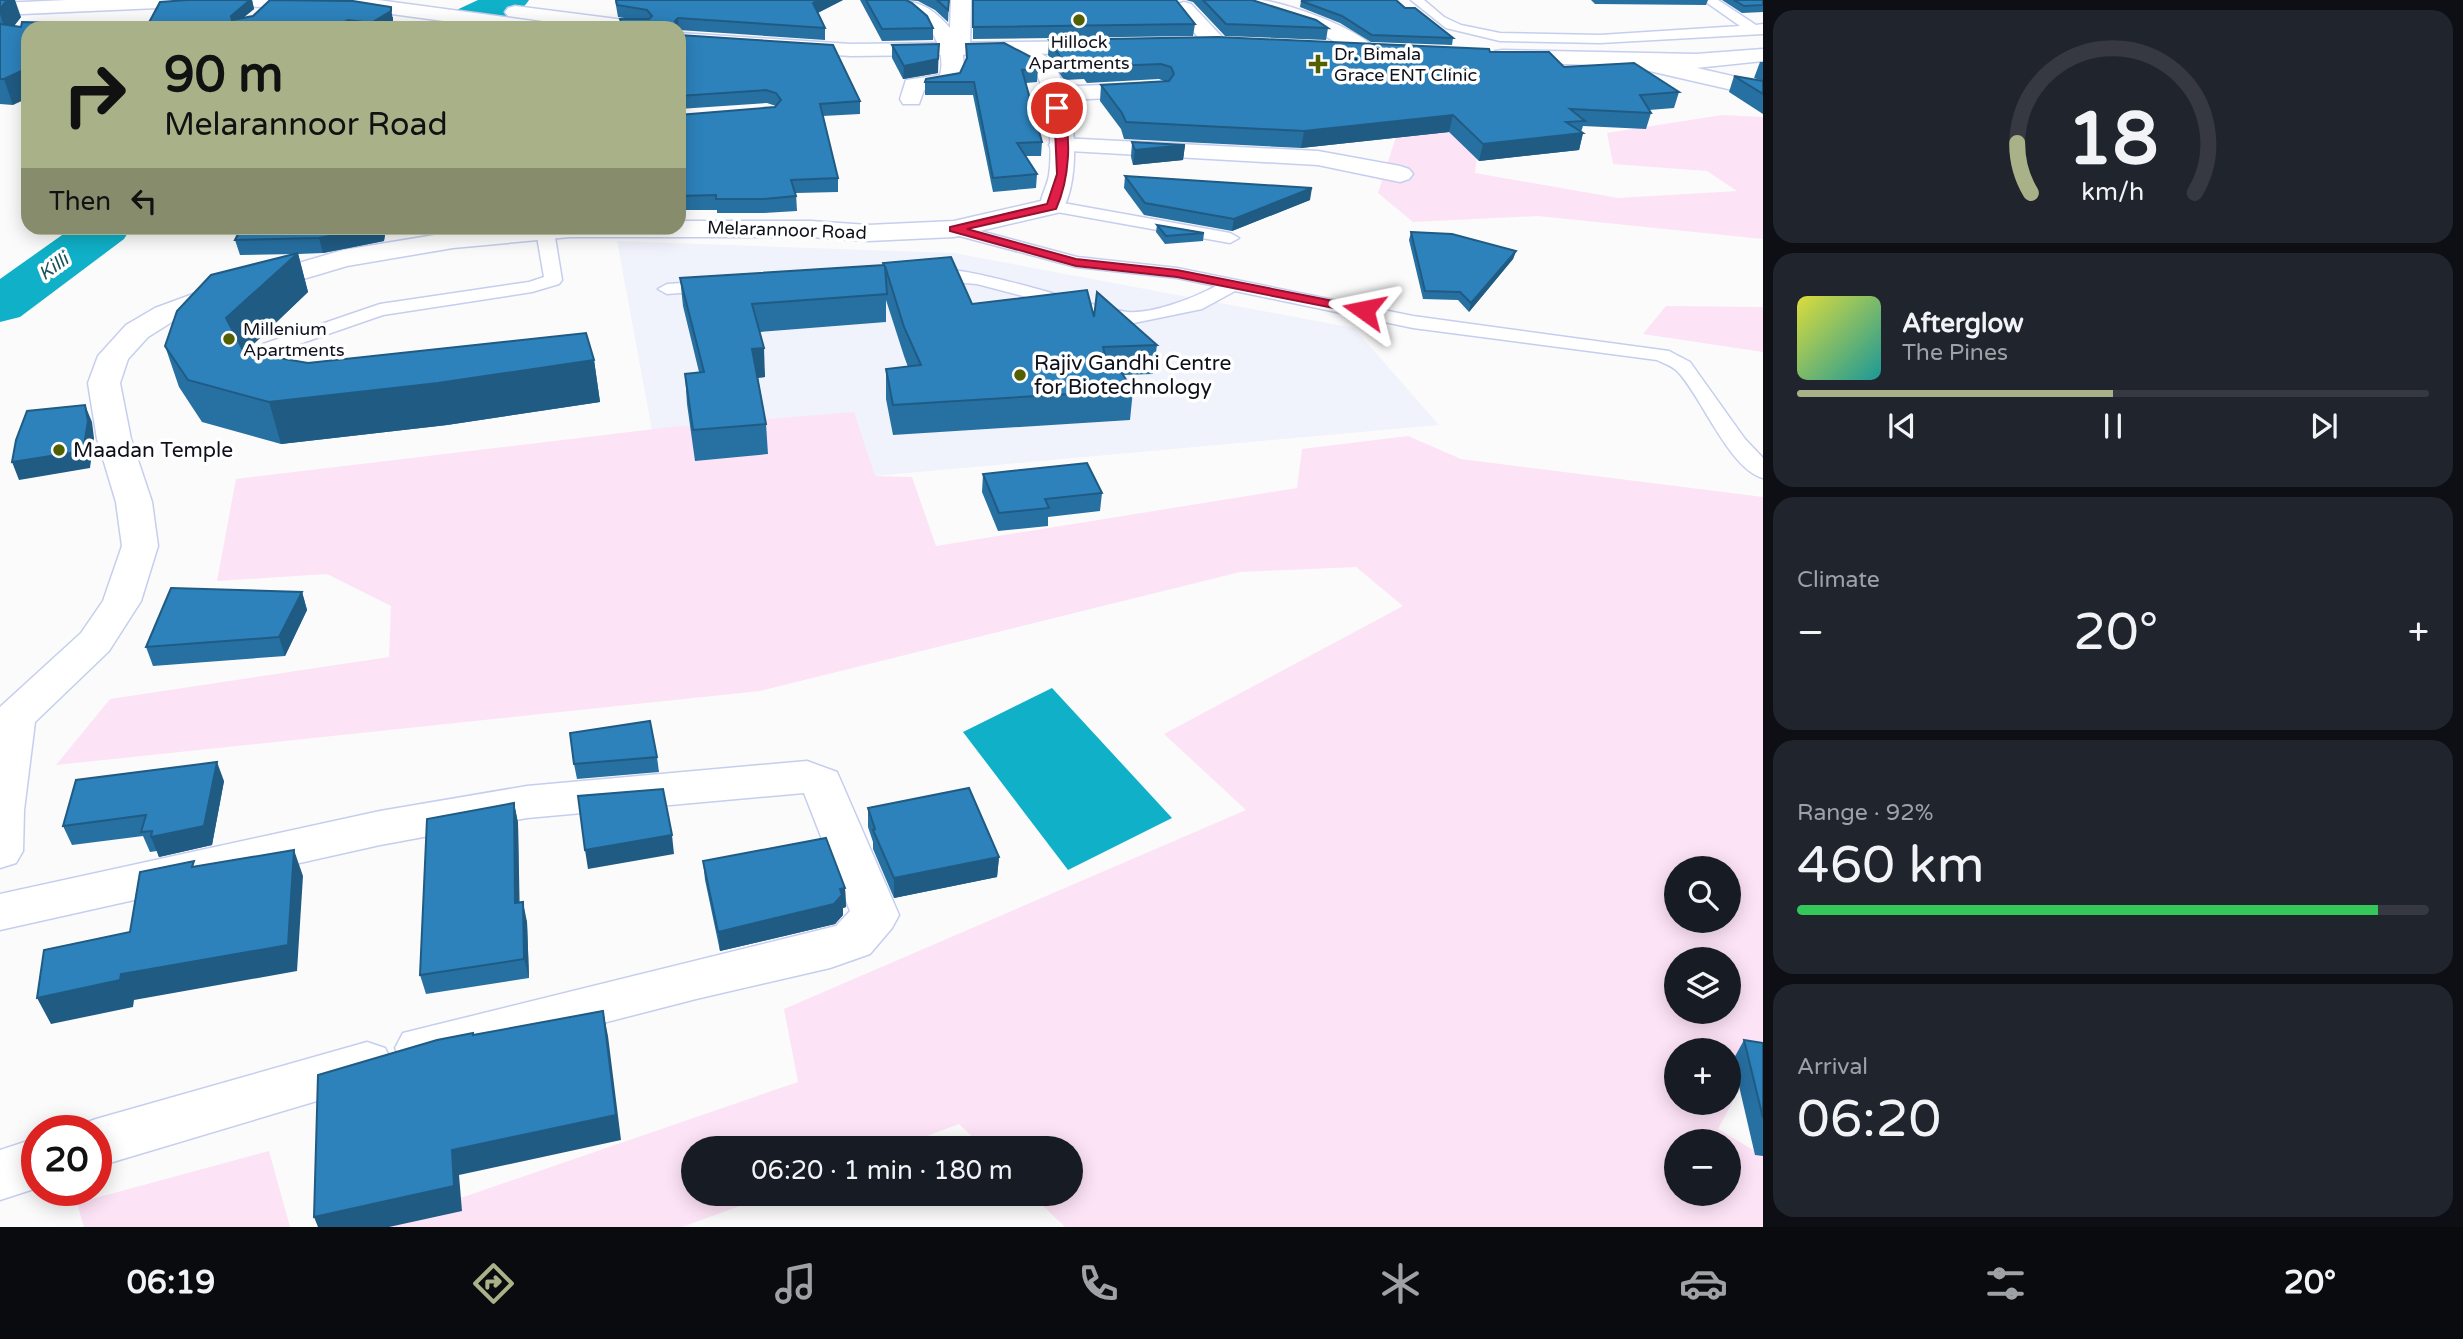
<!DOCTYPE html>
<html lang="en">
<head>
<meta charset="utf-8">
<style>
	body { margin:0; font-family:"Varela Round",sans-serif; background:#20242c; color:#f1f3f6; height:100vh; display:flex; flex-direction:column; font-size:26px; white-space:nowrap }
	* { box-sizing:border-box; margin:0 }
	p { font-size:23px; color:#9ea1a6 }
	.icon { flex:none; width:38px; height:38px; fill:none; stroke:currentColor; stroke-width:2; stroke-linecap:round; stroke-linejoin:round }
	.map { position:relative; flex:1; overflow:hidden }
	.details { display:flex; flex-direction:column; gap:10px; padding:10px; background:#0d0f14; width:700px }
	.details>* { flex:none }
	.hud { position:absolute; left:21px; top:21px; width:665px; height:214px; border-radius:21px; box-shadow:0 4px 18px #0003; background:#a9b188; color:#111; overflow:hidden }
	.buttons { position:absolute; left:1664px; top:856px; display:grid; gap:14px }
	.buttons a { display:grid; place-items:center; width:77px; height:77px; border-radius:50%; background:#171b24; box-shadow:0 4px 18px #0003; font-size:35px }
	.speed { position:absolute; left:21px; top:1115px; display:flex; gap:14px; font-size:35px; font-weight:700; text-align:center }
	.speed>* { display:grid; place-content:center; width:91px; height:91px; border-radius:50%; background:#171b24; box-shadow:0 4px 18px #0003; line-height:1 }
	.speed .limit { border:10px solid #d22; background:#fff; color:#111 }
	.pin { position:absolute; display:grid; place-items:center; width:60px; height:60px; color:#fff; margin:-30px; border:4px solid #fff; border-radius:50%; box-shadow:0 2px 7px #0007 }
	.me { position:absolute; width:77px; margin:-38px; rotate:282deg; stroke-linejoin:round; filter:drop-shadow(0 0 5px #0008) }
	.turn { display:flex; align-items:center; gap:24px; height:147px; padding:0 28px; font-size:32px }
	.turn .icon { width:91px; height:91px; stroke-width:2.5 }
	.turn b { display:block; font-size:49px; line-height:60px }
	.then { display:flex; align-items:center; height:66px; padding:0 28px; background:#0003; gap:14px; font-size:26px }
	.big { font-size:52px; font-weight:600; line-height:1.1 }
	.details .card { flex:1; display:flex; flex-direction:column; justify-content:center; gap:10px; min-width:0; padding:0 24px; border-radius:21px; background:#20242c }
	.details .dial { align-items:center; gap:0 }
	.dial svg { height:182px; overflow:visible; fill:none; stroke:#363941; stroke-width:7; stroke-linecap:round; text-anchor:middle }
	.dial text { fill:#f1f3f6; stroke:none }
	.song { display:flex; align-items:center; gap:21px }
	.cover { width:84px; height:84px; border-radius:10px; background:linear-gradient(135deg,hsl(60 70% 55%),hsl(180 70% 35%)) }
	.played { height:7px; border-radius:4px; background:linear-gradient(90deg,#a9b188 50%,#363941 50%) }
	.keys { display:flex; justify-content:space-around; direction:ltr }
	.heat { display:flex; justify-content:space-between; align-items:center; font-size:38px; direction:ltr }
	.charge { height:10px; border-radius:5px; background:linear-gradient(90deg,#34c759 92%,#363941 0) }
	.trip { position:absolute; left:681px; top:1136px; width:402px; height:70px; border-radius:35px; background:#171b24; box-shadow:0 4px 18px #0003; font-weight:600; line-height:70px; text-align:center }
	.tabs { display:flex; height:112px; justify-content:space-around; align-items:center; background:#090b0e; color:#9ea1a6 }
	.tabs .icon { width:49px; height:49px }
	.tabs .active { color:#a9b188 }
	.tabs b { font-size:32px; color:#f1f3f6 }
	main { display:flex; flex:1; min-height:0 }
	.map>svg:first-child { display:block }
</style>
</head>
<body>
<main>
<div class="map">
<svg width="1763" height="1227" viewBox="0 0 1763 1227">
	<rect width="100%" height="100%" fill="#fbfbfb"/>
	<polygon fill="#f0f3fb" points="617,241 954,253 1354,328 1439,425 664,495"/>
	<g fill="#fde3f6" fill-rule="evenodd">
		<polygon points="1403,115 1480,132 1475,173 1618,198 1737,191 1707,171 1613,164 1607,133 1722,115 1763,117 1763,239 1538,216 1413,222 1378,193"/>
		<polygon points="1666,306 1763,307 1763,352 1643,334"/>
		<path d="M854 412 875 476 912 477 936 546 1297 488 1302 449 1408 436 1461 459 1763 497V1045L1718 1129 1763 1156V1227H1065L1031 1194H1071V1148H984L959 1124 895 1148H693V1194H773L682 1227H376L798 1082 784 1009 1246 810 1164 734 1403 606 1356 567 1240 572 760 691 56 765 110 699 389 657 391 606 327 574 217 581 236 479 671 427ZM1676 868H1729V920H1676ZM1676 959H1729V1012H1676ZM1676 1050H1729V1102H1676ZM1676 1141H1729V1194H1676Z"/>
		<polygon points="269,1151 290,1227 84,1227 77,1203"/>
	</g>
	<polygon fill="#0fb0c8" points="1052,688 1172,818 1068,870 963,732"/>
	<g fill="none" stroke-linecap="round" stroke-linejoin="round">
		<g fill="#0fb0c8" fill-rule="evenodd">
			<path d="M478 0H529C508 31 463 28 431 28L437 19Z"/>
			<polygon points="72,228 131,228 124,239 20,317 0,322 0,279"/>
		</g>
		<defs>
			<g id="service">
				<polygon points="1411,0 1424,0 1444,17 1461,25 1500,33 1600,35 1740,26 1703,0 1718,0 1756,25 1763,24 1763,34 1600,43 1500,41 1446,28"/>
				<polygon points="1052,201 1230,233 1239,238 1230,243 1046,210 1044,206 1046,202"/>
				<path d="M954 224 1077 257 1177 268 1413 316 1669 351 1690 362 1745 439 1763 458V478C1729 469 1701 395 1677 371 1672 366 1663 363 1657 360L1413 328 1235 291 1202 309 1129 324 977 284 927 280 918 275C938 251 1094 310 1128 312 1153 314 1194 298 1216 286L1177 278 1076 267 948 233 945 229Z"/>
				<polygon points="539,228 551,228 554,231 562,280 559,284 532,292 383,315 279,351 277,373 290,382 287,386 273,386 257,376 263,344 380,304 529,282 544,277 536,231"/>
				<polygon points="713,281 722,286 719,290 667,294 658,289 667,284"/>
			</g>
			<g id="minor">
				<path d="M874 0C911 0 926 0 950 28L951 0H971L970 50 963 55 964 70 957 85 924 90 919 104H903L900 99 906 80 940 75C947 51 929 17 905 8 896 5 885 9 876 6Z"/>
				<path d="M1232 0C1241 0 1251 0 1260 0 1285 2 1361 29 1376 50L1373 55H1357L1315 30 1235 4Z"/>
				<polygon points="1184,2 1191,4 1224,39 1227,44 1224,49 1208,49 1177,12 1174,8 1177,4"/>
				<polygon points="1640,55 1763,83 1763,97 1632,67 1629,62 1632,57"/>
				<polygon points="1153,83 1161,85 1164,90 1161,95 1054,101 1046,99 1043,94 1046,89 1054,87"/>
				<polygon points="1061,138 1318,151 1400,166 1409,169 1413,174 1409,179 1400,182 1318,165 1052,150 1049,145 1052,140"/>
				<polygon points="807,761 837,772 899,915 892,928 870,954 830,968 696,999 421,1070 403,1063 395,1048 403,1033 836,926 850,911 804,793 527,818 380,845 0,930 0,894 380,811 527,786"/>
				<polygon points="367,1042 385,1048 393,1064 385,1080 367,1086 96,1167 96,1130 75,1130 77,1126 96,1119"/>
				<polygon points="37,1138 37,1188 0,1200 0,1150"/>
			</g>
			<path id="tertiary" d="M1011 43C1022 45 1038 50 1046 57 1077 83 1083 180 1061 212L954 237 868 241 811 237H570L453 248 347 266 213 306 175 320 148 337 128 359 120 383 131 439 152 502 158 546 141 601 109 651 35 722 24 810 23 851 16 863 0 868V707L81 633 103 601 122 546 116 502 97 439 88 383 98 356 126 325 155 308 193 294 343 250 453 232 500 228H679V221H811L868 225 954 221 1041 201C1043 192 1048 183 1049 175 1053 151 1049 86 1032 68 1024 59 1008 60 1000 49L1003 44Z"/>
			<g id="secondary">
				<polygon points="67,0 378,0 541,22 548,24 551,28 495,28 355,9 221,6 212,1 203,6 0,15 0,3"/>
				<polygon points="515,6 640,22 647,24 650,28 592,28 508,16 505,12 508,8"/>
				<polygon points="679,33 851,44 1100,41 1108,42 1111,47 1108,52 1100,53 851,56 679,45"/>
				<polygon points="1763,49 1763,61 1696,68 1503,62 1495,61 1492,56 1495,51 1503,50 1696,54"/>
			</g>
		</defs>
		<use href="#service" stroke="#c5ceee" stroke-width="3"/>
		<use href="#minor" stroke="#c5ceee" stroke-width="3"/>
		<use href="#tertiary" stroke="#c5ceee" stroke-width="3"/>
		<use href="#secondary" stroke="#c5ceee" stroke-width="3"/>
		<use href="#service" fill="#fff" fill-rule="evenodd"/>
		<use href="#minor" fill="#fff" fill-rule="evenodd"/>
		<use href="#tertiary" fill="#fff" fill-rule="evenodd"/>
		<use href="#secondary" fill="#fff" fill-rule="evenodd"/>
	</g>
	<g fill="#2770a2">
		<polygon points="0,0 21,17 14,26 13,105 0,104"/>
		<polygon points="187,0 252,0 254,9 243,18 393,17 393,21 382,28 146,28"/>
		<polygon points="615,0 843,0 818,13 825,28 825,40 679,30 679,28 621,28 620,19 630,19 618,17"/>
		<polygon points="860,0 949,0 948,22 935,10 918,1 906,0 933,28 933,40 882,41"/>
		<polygon points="973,0 1177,1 1195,24 1193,36 973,39"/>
		<polygon points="1186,0 1252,0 1328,28 1326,40 1225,36 1193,2"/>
		<polygon points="1591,0 1708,0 1706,5 1595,4"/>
		<polygon points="1722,0 1763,0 1763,12 1742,13"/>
		<polygon points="1301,1 1405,8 1453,38 1452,45 1371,42 1340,23 1300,7"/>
		<polygon points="679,35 860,101 860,114 823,116 838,178 838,192 796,193 797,211 764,213 717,213 717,210 679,210 679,115 775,107 776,106 767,103 679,109"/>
		<polygon points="1049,40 1490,52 1679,92 1674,108 1649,110 1651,113 1646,129 1583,126 1581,132 1583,133 1579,150 1479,161 1449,132 1301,148 1124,139 1121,129 1100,101 1101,85 1164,81 1159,79 1087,83 1084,79 1064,80 1048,55"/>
		<polygon points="966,44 1038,69 1037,82 1026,83 1042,142 1041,156 1026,156 1037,174 1036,188 993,192 973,95 925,95 925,82 960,73 966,60"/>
		<polygon points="892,45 938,73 903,79 892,58"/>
		<polygon points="1760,62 1763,62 1763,81 1754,78"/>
		<polygon points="1734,76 1763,81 1763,114 1729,92"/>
		<polygon points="1132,142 1185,145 1183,160 1133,165 1131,157"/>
		<polygon points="1125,176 1310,200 1232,231 1144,215 1124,188"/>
		<polygon points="1157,225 1204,233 1203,241 1165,244 1156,232"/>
		<polygon points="241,228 386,228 384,241 323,253 298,254 308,292 245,352 308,363 594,360 600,402 447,425 281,444 202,422 179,387 165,346 296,254 240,255 235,240"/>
		<polygon points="1411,232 1516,251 1513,259 1469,312 1458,300 1423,299 1409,240"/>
		<polygon points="883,263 972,304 1094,317 1157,345 1153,374 1123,375 1133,390 1130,420 893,435 886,399 886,369 908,367 904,356 886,300 886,322 760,332 765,377 758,378 766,424 768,454 695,461 687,404 685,374 699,372 683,306 680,278 883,266"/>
		<polygon points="983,474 1102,493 1100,511 1048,517 1048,526 998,531 982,492"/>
		<polygon points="302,592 307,610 285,656 153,666 146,647"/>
		<polygon points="657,757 659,772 577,779 574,764"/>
		<polygon points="224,781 212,845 159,857 157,851 150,852 143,836 72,845 63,826"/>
		<polygon points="514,803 518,823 519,903 527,922 529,978 426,994 420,975"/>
		<polygon points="868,808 999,857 997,877 894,898 873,849 873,842 868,827"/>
		<polygon points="703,861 845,888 846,907 843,908 843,915 835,924 720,951 705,880"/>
		<polygon points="1744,1040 1763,1043 1763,1156 1755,1155 1733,1060"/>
	</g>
	<g fill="#205b84">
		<polygon points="7,0 15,0 21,17 7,35 0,14 0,9"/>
		<polygon points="250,0 252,0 254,9 233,26 231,16"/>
		<polygon points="819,0 843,0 813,15 813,3"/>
		<polygon points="391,7 393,21 382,28 372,28 371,23"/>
		<polygon points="678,18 679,28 676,28 675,21"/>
		<polygon points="348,20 350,28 334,28"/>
		<polygon points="108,24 110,28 100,28"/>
		<polygon points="939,44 938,73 903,79 904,66"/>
		<polygon points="28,68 28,98 13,105 4,79"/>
		<polygon points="1453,115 1449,132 1301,148 1304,131"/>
		<polygon points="1583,133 1579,150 1479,161 1483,144"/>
		<polygon points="1185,145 1183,160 1133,165 1135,150"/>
		<polygon points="1312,188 1310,200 1232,231 1234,219"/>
		<polygon points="373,228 386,228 384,241 323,253 319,238"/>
		<polygon points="1516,251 1513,259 1469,312 1471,303"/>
		<polygon points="298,253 308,292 238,359 226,318"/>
		<polygon points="764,348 765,377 754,378 752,349"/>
		<polygon points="594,360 600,402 447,425 281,444 269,402"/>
		<polygon points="85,405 92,422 94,438 90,468 19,480 12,462"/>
		<polygon points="302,592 307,610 285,656 279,637"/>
		<polygon points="217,762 224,781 212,845 159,857 151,837"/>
		<polygon points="514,803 518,823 520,923 515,903"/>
		<polygon points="672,835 674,854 588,869 585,850"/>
		<polygon points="294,850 303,876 297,971 134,1000 133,1007 51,1024 37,998 121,974"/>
		<polygon points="999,857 997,877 894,898 894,878"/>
		<polygon points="845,888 846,907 843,908 843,915 835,924 720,951 718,932"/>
		<polygon points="523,902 527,922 529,978 524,959"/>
		<polygon points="603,1011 608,1036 621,1140 459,1175 462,1211 389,1227 318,1227 314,1217 452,1150"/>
	</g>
	<g fill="#2d82bc" stroke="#205b84" stroke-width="2">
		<polygon points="0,0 7,0 0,9"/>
		<polygon points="187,0 250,0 231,16 232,20 253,16 270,0 353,1 391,7 391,11 371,23 348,20 334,28 146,28 160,2"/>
		<polygon points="616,0 819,0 813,3 825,28 678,18 675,21 677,28 623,28 620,19 649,19 652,16 647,10 617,5"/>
		<polygon points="866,0 906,0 912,3 927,16 933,28 882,29"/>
		<polygon points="937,0 949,0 948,10"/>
		<polygon points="973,0 1176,0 1195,24 973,27"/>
		<polygon points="1203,0 1252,0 1316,20 1328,28 1226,24"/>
		<polygon points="1315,0 1396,0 1405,8 1415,8 1453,38 1372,35 1342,16 1301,1"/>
		<polygon points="1734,0 1763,0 1763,5 1744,6"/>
		<polygon points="22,22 108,24 100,28 28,28 28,68 4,79 0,79 0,24 21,27"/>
		<polygon points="679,35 833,45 860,101 820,104 838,178 791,180 796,196 764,199 716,199 716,195 679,196 679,115 775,107 781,100 776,93 766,90 679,96"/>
		<polygon points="1218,37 1489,49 1490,52 1549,52 1564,67 1634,63 1679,92 1640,95 1651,113 1570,109 1585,121 1566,122 1583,133 1483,144 1453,115 1304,131 1126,122 1122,113 1101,85 1169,81 1174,74 1171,67 1161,64 1088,67 1085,63 1065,64 1049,40"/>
		<polygon points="1004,43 1031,57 1038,69 1022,70 1042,142 1017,143 1037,174 993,178 974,82 925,82 926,79 960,73 967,58 966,44"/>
		<polygon points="939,44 938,59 904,66 892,45"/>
		<polygon points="1734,76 1763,81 1763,94"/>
		<polygon points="1132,142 1185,145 1135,150"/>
		<polygon points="1125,176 1312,188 1234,219 1145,203"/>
		<polygon points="1157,225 1204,233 1166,236"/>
		<polygon points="241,228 373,228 319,238 235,240"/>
		<polygon points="1411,232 1452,234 1516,251 1471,303 1460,292 1425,291"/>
		<polygon points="298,253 226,318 244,352 308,363 586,333 594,360 438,383 269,402 188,380 165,346 177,311 211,275"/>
		<polygon points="951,257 972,304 1087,290 1094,317 1097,292 1157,345 1103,347 1106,359 1112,358 1133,390 893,405 886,369 921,365 904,327 885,266 887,294 752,304 764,348 752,349 766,424 693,430 685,374 704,372 680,278 884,265 883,263"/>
		<polygon points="85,405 88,421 83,451 12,462 16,440 27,411"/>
		<polygon points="1087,463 1102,493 1045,499 1049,508 999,513 983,474"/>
		<polygon points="171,588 302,592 279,637 146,647"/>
		<polygon points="650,721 657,757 574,764 570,733"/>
		<polygon points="217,762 204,826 151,837 152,831 141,832 146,815 63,826 76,780"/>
		<polygon points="969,788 999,857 894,878 873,830 875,829 868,808"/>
		<polygon points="663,789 672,835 585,850 578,796"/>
		<polygon points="514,803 515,903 523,902 524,959 420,975 427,819"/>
		<polygon points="826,838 845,888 840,889 842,895 834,904 718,932 703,861"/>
		<polygon points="294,850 288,945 121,974 120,980 37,998 44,950 130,932 140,872 194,861 192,867"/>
		<polygon points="603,1011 616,1115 452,1150 454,1186 314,1217 318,1075 437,1040 473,1033 473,1035"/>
		<polygon points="1744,1040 1763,1043 1763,1118"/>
	</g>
	<path fill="#e11d48" stroke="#92132f" stroke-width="2" d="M1054 106H1061C1073 136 1069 180 1056 209L967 229 1076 259 1177 270 1364 307 1370 310 1364 314 1177 277 1076 266 950 231V227L1047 204 1057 174Z"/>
	<g fill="#526001" stroke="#fff" stroke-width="2.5">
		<circle cx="1079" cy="20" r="7"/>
		<path d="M1314.5 53.5h7v7h7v7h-7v7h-7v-7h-7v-7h7z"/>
		<circle cx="229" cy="339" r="7"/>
		<circle cx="1020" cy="375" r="7"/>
		<circle cx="59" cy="450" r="7"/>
	</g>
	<g text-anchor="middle" stroke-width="7" stroke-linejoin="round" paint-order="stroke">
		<g font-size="18" fill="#0e101b" stroke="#fff" text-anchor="start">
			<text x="1079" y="48" text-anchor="middle">Hillock<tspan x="1079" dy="21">Apartments</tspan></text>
			<text x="1334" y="60">Dr. Bimala<tspan x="1334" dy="21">Grace ENT Clinic</tspan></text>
			<text x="243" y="335">Millenium<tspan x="243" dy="21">Apartments</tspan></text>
		</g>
		<g font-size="18" fill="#0e101b" stroke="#fff">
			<text transform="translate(787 230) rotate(2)" y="6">Melarannoor Road</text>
		</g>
		<g font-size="19" font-style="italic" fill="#1b535d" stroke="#fff">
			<text transform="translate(53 266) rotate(-36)" y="7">Killi</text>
		</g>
		<g font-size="21" fill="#0e101b" stroke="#fff" text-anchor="start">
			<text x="1034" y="370">Rajiv Gandhi Centre<tspan x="1034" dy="24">for Biotechnology</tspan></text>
			<text x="73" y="457">Maadan Temple</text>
		</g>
	</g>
</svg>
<div class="buttons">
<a><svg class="icon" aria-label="search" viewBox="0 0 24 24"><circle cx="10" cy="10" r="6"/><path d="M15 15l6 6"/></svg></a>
<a><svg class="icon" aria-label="layers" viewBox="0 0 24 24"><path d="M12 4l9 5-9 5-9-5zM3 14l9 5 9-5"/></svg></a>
<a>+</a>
<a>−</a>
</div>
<div class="speed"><div class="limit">20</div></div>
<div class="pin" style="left:1057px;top:108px;background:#d93025"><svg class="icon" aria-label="arrive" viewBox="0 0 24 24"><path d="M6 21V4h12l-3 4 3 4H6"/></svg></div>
<svg class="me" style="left:1364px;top:310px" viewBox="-20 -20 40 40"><path d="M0-17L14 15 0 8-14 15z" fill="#e11d48" stroke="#fff" stroke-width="4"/></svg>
<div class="trip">06:20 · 1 min · 180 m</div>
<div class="hud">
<div class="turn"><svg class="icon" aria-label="right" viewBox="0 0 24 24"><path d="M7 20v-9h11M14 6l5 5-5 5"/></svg><div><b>90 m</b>Melarannoor Road</div></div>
<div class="then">Then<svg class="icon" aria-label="left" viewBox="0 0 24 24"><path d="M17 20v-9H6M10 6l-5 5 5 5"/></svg></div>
</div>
</div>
<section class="details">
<div class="card dial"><svg viewBox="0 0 100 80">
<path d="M14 69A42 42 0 1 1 86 69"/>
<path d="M14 69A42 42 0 0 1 8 47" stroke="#a9b188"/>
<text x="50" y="56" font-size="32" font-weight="700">18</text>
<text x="50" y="72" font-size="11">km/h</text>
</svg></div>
<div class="card">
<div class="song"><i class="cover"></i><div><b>Afterglow</b><p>The Pines</p></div></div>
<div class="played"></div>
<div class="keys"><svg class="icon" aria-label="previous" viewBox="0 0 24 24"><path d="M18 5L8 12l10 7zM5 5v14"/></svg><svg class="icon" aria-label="pause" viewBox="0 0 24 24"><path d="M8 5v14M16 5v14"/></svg><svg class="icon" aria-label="next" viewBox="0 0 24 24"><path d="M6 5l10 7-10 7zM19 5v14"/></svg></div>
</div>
<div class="card"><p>Climate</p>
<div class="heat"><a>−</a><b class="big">20°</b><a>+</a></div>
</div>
<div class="card"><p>Range · 92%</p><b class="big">460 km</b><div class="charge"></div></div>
<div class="card"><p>Arrival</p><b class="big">06:20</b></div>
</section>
</main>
<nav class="tabs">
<b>06:19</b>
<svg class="icon active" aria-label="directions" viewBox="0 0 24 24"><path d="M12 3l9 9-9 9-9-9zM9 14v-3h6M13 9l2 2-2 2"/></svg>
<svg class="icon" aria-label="music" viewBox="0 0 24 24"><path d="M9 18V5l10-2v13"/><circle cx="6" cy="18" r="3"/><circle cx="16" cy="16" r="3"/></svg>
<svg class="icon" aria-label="phone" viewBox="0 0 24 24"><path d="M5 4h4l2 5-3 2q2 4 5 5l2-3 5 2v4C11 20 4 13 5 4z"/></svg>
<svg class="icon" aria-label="climate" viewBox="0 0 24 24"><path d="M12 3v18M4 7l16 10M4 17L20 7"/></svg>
<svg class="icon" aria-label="car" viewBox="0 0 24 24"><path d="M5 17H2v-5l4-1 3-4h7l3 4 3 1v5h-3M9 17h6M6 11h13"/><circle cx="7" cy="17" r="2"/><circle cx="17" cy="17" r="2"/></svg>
<svg class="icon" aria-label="filters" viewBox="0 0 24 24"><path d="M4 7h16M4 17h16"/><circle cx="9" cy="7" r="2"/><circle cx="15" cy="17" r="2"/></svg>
<b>20°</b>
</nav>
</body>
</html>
